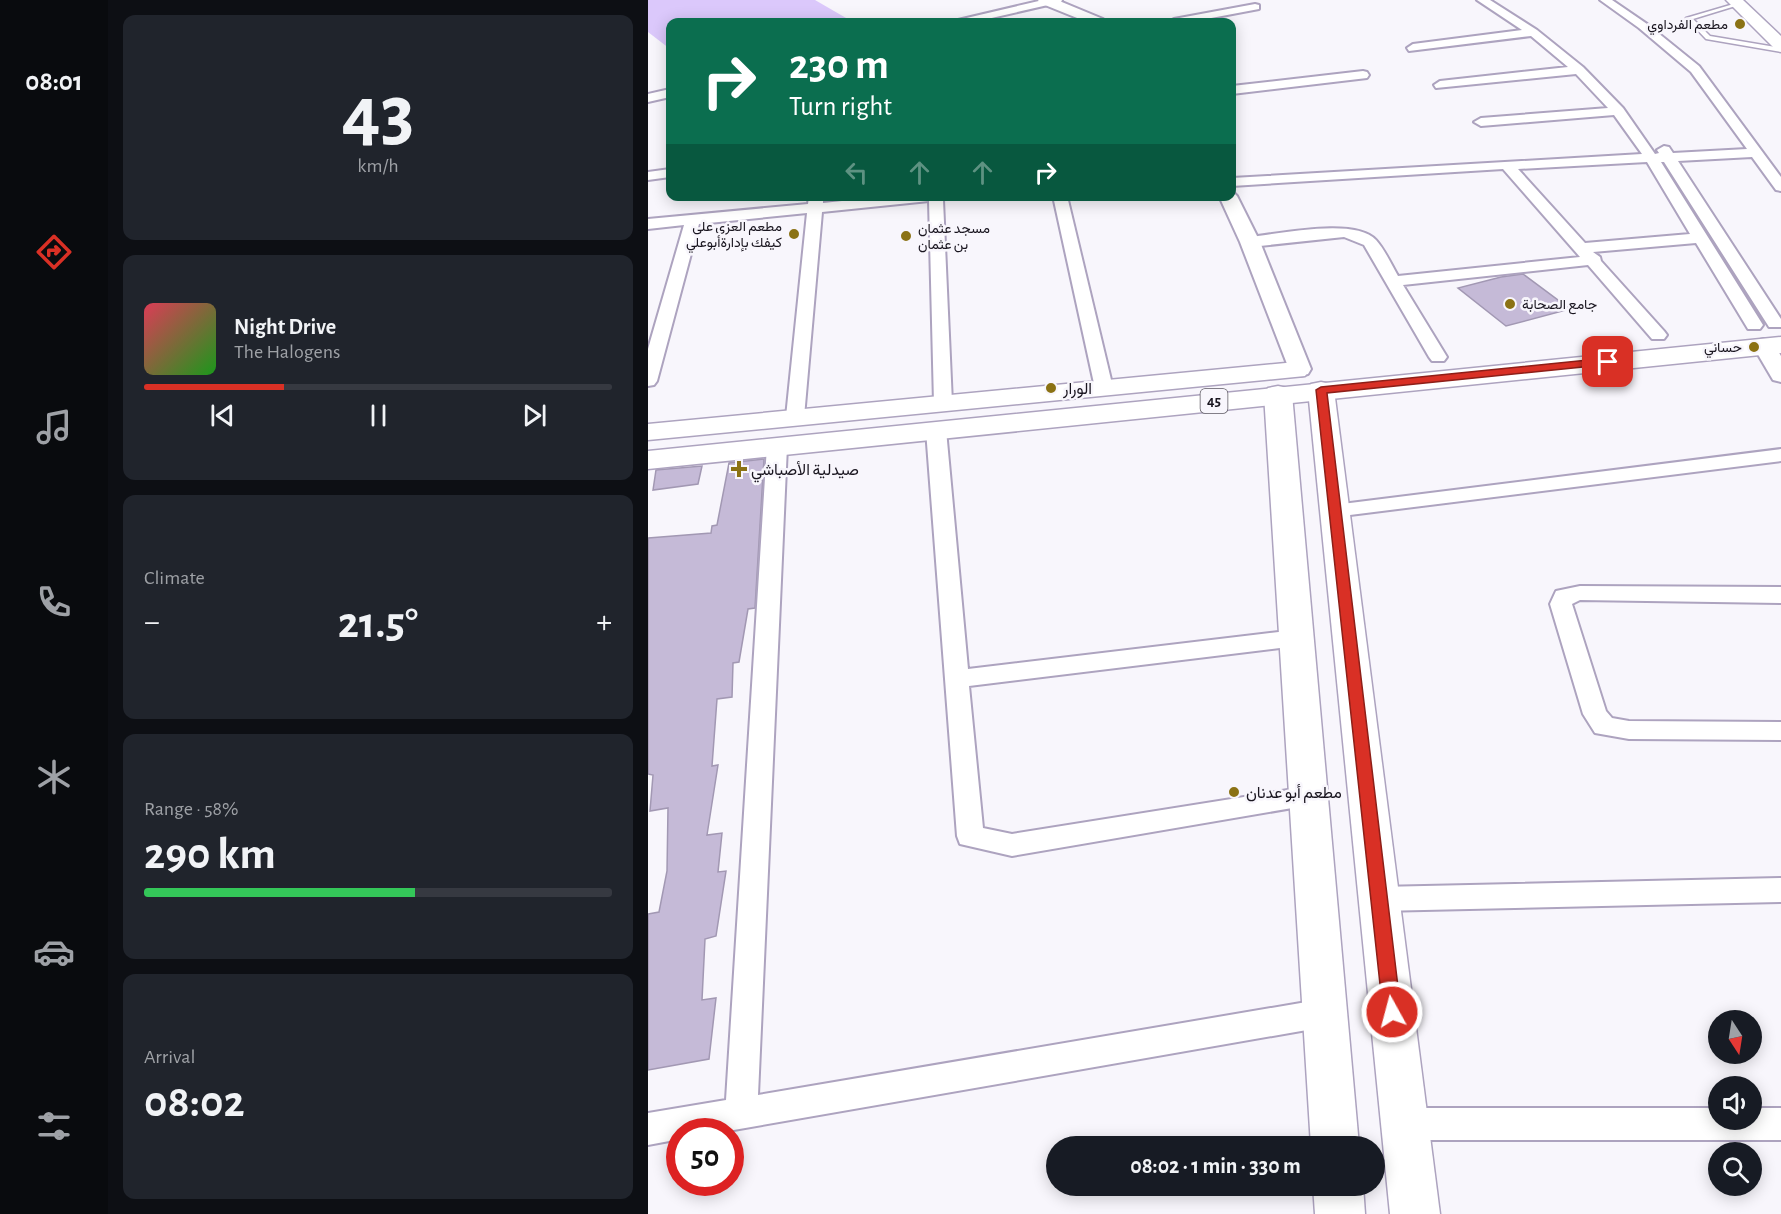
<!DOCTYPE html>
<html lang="en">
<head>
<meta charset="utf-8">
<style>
	body { margin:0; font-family:"Alegreya Sans",Vazirmatn,sans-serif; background:#20242c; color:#f1f3f6; height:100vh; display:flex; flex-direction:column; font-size:22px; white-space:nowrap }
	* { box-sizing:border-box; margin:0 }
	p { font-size:20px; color:#9ea1a6 }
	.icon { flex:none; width:33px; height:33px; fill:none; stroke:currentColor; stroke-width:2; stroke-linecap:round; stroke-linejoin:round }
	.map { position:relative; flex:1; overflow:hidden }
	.details { display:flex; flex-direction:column; gap:15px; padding:15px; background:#0d0f14; width:540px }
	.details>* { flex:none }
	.banner { position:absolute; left:18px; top:18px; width:570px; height:183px; border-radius:12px; box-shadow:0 3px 15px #0003; background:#0b6e4f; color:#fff; overflow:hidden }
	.needle { width:39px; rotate:168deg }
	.tools { position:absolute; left:1060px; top:1010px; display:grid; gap:12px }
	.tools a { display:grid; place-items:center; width:54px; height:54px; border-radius:50%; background:#171b24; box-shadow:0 3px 15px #0003; font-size:30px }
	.speed { position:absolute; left:18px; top:1118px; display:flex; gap:12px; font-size:30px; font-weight:700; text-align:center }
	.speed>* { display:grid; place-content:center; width:78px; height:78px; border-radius:50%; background:#171b24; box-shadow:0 3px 15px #0003; line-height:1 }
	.speed .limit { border:9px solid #d22; background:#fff; color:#111 }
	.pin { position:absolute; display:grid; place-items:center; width:51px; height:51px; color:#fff; margin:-26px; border-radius:12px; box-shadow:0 3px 9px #0006 }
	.me { position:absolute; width:66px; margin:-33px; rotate:353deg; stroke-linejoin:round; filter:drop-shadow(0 0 4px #0008) }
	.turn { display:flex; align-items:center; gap:21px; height:126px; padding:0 24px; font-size:27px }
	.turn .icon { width:78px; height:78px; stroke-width:2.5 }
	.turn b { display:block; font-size:42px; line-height:51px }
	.lanes { display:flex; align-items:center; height:57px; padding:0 24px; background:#0003; justify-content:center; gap:30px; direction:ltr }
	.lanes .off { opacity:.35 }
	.big { font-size:45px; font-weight:600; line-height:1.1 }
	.details .tile { flex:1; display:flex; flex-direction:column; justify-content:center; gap:9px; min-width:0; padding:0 21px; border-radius:12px; background:#20242c }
	.details .dial { align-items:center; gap:0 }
	.dial b { font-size:78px; line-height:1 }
	.song { display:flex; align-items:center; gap:18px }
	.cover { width:72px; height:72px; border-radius:9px; background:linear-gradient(135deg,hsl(350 70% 55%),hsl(120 70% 35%)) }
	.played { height:6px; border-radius:3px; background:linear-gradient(90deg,#d93025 30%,#363941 30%) }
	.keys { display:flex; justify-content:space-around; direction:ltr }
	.heat { display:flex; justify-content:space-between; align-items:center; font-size:33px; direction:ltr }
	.charge { height:9px; border-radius:4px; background:linear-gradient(90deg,#34c759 58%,#363941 0) }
	.trip { position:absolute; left:398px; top:1136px; width:339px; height:60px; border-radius:30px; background:#171b24; box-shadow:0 3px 15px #0003; font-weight:600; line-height:60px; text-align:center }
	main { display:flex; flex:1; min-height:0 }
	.tabs { display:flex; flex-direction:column; width:108px; justify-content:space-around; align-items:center; background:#090b0e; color:#9ea1a6 }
	.tabs .icon { width:42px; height:42px }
	.tabs .active { color:#d93025 }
	.tabs b { font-size:27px; color:#f1f3f6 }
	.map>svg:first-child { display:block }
</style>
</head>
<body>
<main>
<nav class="tabs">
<b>08:01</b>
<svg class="icon active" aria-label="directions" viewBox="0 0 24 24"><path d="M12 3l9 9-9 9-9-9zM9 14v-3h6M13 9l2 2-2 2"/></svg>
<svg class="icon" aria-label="music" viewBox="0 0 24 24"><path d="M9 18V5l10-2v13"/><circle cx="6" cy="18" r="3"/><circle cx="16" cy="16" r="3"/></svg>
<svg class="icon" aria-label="phone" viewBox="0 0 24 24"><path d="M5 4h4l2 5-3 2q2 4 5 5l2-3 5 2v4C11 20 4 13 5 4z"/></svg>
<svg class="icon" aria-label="climate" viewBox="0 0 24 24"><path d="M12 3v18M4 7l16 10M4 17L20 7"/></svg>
<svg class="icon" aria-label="car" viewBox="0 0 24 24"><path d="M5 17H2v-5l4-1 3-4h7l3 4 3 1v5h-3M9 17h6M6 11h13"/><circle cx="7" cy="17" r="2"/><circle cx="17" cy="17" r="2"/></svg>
<svg class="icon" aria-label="filters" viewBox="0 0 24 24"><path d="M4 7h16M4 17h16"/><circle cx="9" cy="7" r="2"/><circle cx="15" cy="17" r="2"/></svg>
</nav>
<section class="details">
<div class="tile dial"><b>43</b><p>km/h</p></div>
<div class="tile">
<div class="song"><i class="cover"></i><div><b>Night Drive</b><p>The Halogens</p></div></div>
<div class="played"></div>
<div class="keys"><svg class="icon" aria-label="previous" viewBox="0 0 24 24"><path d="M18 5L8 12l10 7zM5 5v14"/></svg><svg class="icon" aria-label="pause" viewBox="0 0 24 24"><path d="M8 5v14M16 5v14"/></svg><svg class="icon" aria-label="next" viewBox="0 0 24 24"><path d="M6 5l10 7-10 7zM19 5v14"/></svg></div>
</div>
<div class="tile"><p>Climate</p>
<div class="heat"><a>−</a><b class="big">21.5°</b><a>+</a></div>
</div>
<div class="tile"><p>Range · 58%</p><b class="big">290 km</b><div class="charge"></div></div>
<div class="tile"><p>Arrival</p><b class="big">08:02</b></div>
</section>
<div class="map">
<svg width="1133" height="1214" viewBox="0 0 1133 1214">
	<rect width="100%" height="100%" fill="#f8f6fc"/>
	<polygon fill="#dbc8fb" points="0,0 167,0 205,22 22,22 22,49 0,32"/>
	<g fill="#c5bad7" stroke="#a298b3" stroke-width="1.5">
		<polygon points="875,274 922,309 858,326 810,288 853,277"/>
		<polygon points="116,459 107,608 100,609 91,662 85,663 84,697 69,699 64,766 70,765 59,835 74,833 70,872 78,871 68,936 57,939 54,1000 68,998 61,1059 0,1070 0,914 11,912 19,871 20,808 2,811 5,775 0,774 0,538 63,533 64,526 69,525 81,463"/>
		<polygon points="54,466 50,484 5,490 8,470"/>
	</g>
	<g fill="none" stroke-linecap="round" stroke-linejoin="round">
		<defs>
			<polygon id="service" points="1089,3 1094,4 1045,19 1062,36 1133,48 1133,52 1058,39 1038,18"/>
			<g id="minor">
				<polygon points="395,0 414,0 413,2 326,22 308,22 310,20"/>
				<path d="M829 0H842L889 30 935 67 975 108 1007 154 1011 153 1009 150 1016 146 1021 147 1025 153 1099 149 1043 72 991 28 952 0H964L999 24 1051 66 1133 177V191L1128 190 1104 157 1030 161 1133 319V327H1121L1016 162H1013L1115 325 1112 329H1100L1048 243 945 252 952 257 953 261 1016 331 1019 335 1016 339H1004L940 265 755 285 799 357 796 361H784L781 357 716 245 696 237 602 247 597 245 594 242 602 237C631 234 708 217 728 240 737 250 743 264 750 276L932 257 855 169 584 186V178L994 154 966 115 833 126 826 122 833 118 960 108 928 74 788 88 786 85 792 81 920 67 883 36 761 51 759 48 765 44 874 30ZM999 162 1042 234 937 243 870 169Z"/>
				<polygon points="607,4 611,5 611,9 542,22 520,22 526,19"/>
				<polygon points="715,71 719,72 721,75 719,78 584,94 584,86"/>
				<polygon points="22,89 22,97 0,102 0,94"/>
				<polygon points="22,169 22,177 0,180 0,172"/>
				<polygon points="161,196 175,196 175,203 241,196 299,196 295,200 304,403 302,407 288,407 286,403 281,201 174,212 156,417 154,421 140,421 138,417 159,213 51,224 9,381 6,385 0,386 0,349 36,225 0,229 0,219 160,204"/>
				<polygon points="405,196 419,196 465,388 462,392 450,392 447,388"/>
				<polygon points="288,424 295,426 298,430 320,669 648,630 656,632 660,638 656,644 648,646 321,686 335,828 364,834 659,787 668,790 672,797 668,804 364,856 312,844 309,836 278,430 281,426"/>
				<polygon points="129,440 136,442 139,446 110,1095 676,999 687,1003 691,1013 687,1023 676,1027 80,1131 32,1131 32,1139 0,1145 0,1113 78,1100 119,446 122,442"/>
				<polygon points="1133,449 1133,461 686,517 679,516 676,511 679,506 686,505"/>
				<polygon points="932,586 1133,587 1133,603 932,600 924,604 958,711 964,718 981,721 1133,722 1133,740 981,739 947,733 935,714 902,604 908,591"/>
				<polygon points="1133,878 1133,902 731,911 721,907 717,899 721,891 731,887"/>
				<polygon points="757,1108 1071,1108 1071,1119 1104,1119 1104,1108 1133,1108 1133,1140 757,1140 746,1135 741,1124 746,1113"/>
			</g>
			<g id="tertiary">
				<polygon points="390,0 409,0 455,19 457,22 439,22 392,3"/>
				<polygon points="584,191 589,196 612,242 663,369 660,374 652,376 644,374 641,369 592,242 571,196 584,196"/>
				<polygon points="1116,339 1124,341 1133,356 1133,382 1125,380 1105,346 1108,341"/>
			</g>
			<g id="secondary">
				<polygon points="673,382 683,384 686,390 792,1214 742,1214 660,390 663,384"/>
				<polygon points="630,386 640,388 644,394 711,1146 663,1146 616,394 620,388"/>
				<polygon points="665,1185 715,1185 717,1214 667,1214"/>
			</g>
			<g id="primary">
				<polygon points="1078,0 1095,0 1133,36 1133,50 1127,49"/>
				<polygon points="1133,337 1133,353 0,469 0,451"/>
				<polygon points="648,362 657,364 661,370 657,376 0,440 0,424"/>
			</g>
		</defs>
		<use href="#service" stroke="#ada3bf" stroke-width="3"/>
		<use href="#minor" stroke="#ada3bf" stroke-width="4"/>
		<use href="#tertiary" stroke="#ada3bf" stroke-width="4"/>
		<use href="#secondary" stroke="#ada3bf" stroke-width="3"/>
		<use href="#primary" stroke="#ada3bf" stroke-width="3"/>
		<use href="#service" fill="#fff" fill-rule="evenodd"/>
		<use href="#minor" fill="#fff" fill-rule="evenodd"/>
		<use href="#tertiary" fill="#fff" fill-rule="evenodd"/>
		<use href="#secondary" fill="#fff" fill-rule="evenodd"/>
		<use href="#primary" fill="#fff" fill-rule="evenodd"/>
	</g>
	<polygon fill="#d93025" stroke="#8d1f18" stroke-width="1.5" points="960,358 964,359 964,364 679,393 753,1012 750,1018 744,1020 738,1018 735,1012 668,390 673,387"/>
	<g fill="#8b7214" stroke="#f8f6fc" stroke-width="2">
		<circle cx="1092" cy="24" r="6"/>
		<circle cx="146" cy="234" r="6"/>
		<circle cx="258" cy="236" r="6"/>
		<circle cx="862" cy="304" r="6"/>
		<circle cx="1106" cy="347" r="6"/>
		<circle cx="403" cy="388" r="6"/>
		<path d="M88 460h6v6h6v6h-6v6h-6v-6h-6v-6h6z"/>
		<circle cx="586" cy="792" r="6"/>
	</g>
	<g text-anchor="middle" stroke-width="5" stroke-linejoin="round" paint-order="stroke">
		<g font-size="14" fill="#19151f" stroke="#f8f6fc" text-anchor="end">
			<text x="1080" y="29">مطعم الفرداوي</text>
			<text x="134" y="231">مطعم العزي على<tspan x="134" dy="16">كيفك بإدارةأبوعلي</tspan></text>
			<text x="270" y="233" text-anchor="start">مسجد عثمان<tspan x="270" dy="16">بن عثمان</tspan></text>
			<text x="874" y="309" text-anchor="start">جامع الصحابة</text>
			<text x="1094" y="352">حساني</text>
		</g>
		<rect fill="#f8f6fc" stroke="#5c5861" stroke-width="1.5" x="552.5" y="389" width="27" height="24" rx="4.5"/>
		<g font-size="15" font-weight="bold" fill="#19151f">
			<text x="566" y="406">45</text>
		</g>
		<g font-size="16" fill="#19151f" stroke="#f8f6fc" text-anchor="start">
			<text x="415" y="394">الورار</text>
			<text x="103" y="475">صيدلية الأصباشي</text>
			<text x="598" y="798">مطعم أبو عدنان</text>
		</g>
	</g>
</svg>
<div class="tools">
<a><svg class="needle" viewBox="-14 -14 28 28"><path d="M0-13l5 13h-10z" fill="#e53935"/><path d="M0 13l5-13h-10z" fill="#9ea1a6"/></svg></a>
<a><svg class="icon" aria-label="sound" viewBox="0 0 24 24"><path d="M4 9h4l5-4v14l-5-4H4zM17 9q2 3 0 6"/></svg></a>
<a><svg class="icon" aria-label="search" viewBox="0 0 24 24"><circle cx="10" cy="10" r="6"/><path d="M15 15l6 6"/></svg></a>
</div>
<div class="speed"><div class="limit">50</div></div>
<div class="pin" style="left:960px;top:362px;background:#d93025"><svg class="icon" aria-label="arrive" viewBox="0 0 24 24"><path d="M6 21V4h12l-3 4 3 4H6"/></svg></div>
<svg class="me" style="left:744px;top:1012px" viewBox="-20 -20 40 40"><circle r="17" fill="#d93025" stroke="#fff" stroke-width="3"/><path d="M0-11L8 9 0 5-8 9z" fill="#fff"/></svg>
<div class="trip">08:02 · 1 min · 330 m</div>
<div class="banner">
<div class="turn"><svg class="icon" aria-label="right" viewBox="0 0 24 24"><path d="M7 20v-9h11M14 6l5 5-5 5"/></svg><div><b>230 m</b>Turn right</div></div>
<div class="lanes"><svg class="icon off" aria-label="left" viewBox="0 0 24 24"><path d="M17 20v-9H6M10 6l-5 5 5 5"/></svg><svg class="icon off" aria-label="ahead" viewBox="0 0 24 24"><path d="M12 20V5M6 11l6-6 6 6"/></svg><svg class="icon off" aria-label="ahead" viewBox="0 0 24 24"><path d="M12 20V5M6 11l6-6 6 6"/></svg><svg class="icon" aria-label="right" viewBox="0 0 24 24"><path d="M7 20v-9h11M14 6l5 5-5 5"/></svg></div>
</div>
</div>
</main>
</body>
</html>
